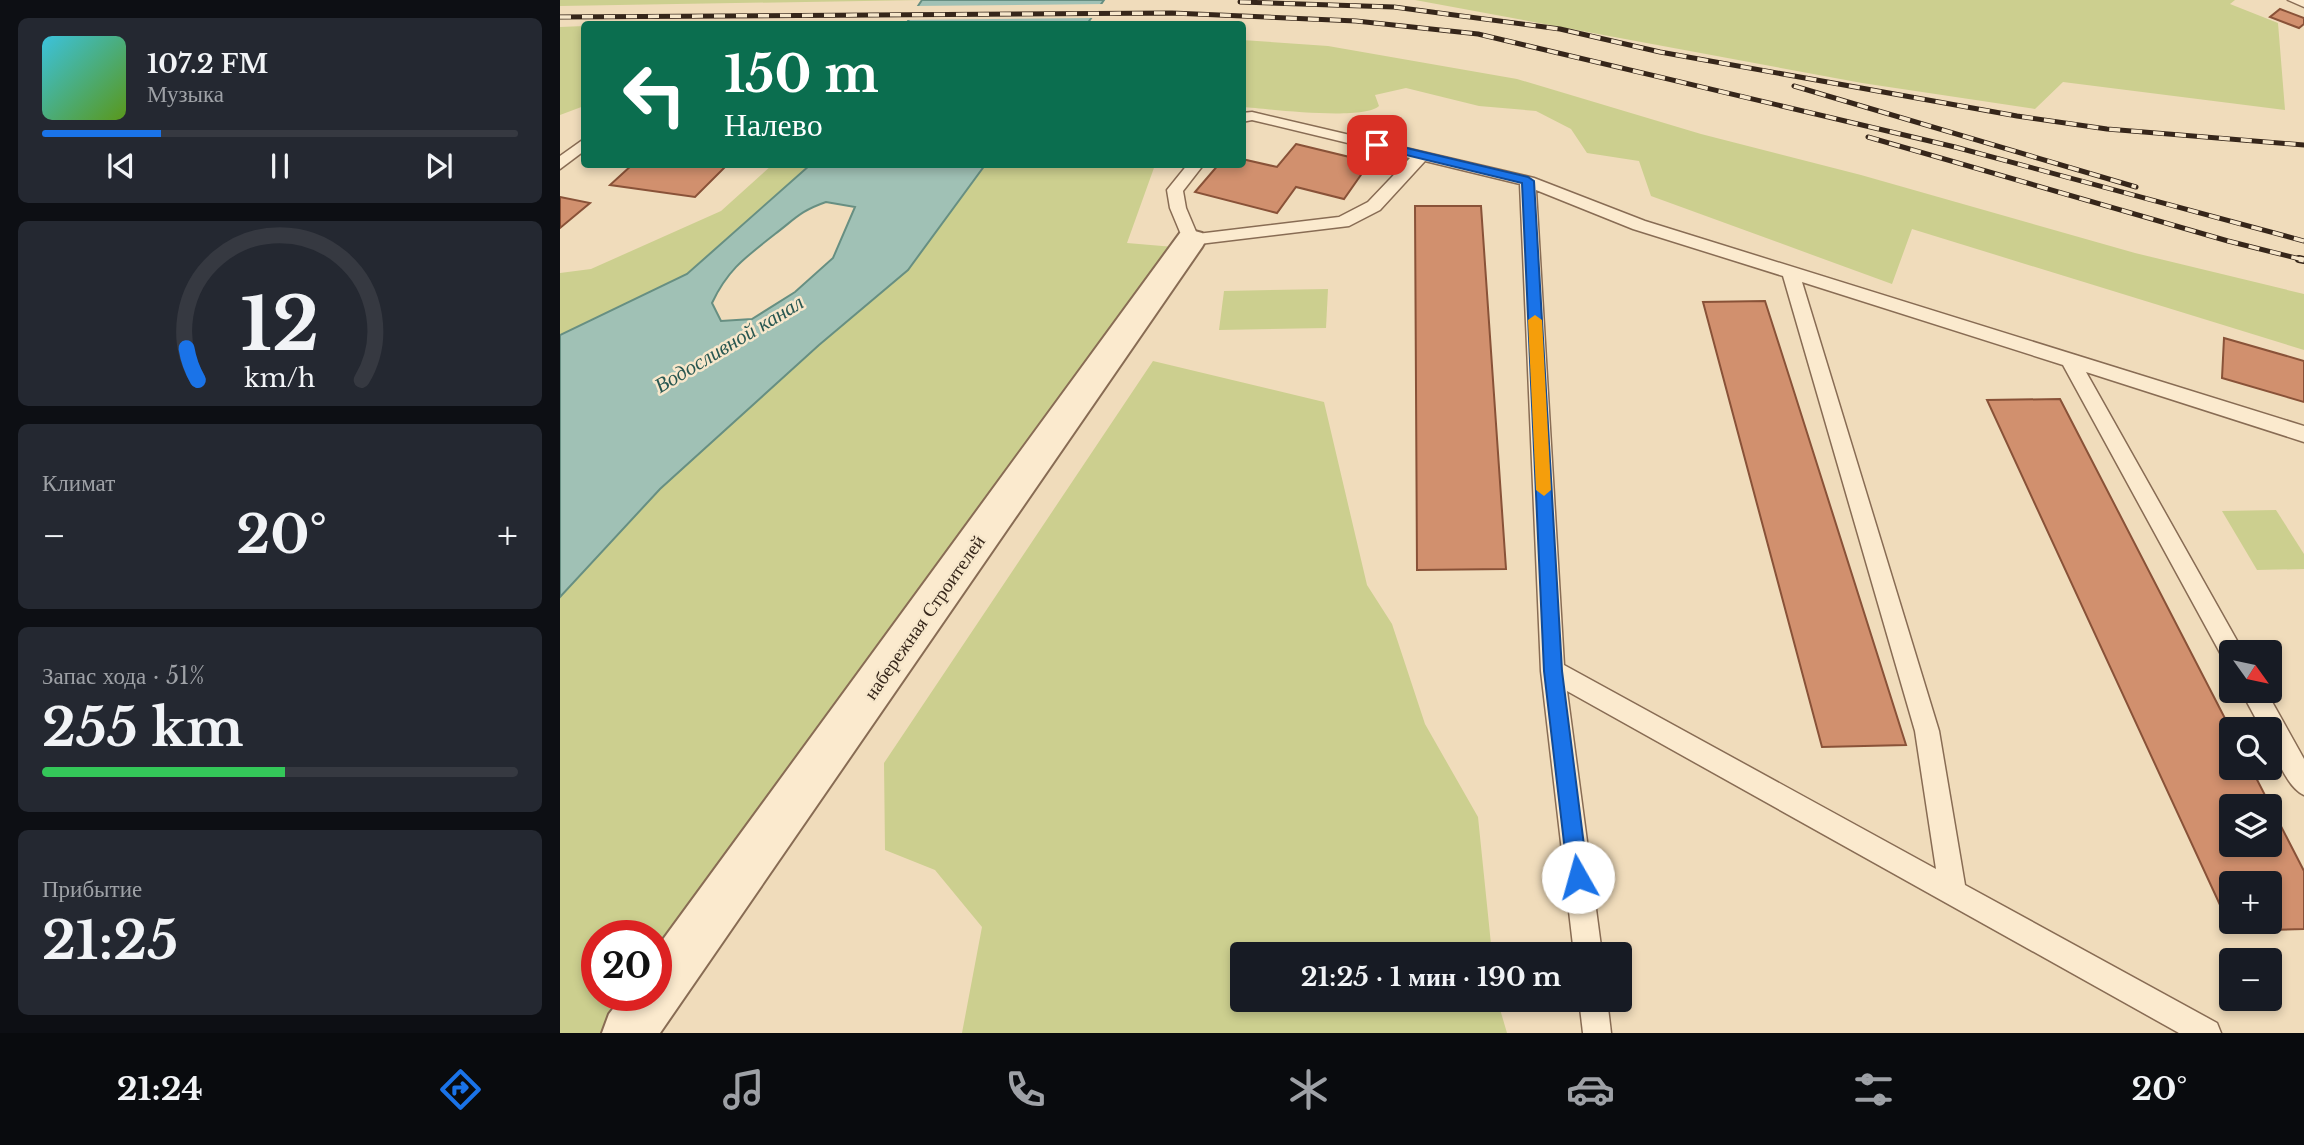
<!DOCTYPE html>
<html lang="ru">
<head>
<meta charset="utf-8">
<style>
	body { margin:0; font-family:"Libre Baskerville",serif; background:#242831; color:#f1f3f6; height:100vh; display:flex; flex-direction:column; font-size:26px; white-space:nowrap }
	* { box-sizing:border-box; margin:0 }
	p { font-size:23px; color:#9ea1a6 }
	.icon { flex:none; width:38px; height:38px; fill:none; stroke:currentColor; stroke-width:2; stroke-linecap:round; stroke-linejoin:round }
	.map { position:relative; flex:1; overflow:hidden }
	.side { display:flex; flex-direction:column; gap:18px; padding:18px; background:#0d0f14; width:560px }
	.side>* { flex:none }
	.banner { position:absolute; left:21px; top:21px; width:665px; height:147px; border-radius:7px; box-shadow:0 4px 10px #0003; background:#0b6e4f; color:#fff; overflow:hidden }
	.needle { width:46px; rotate:123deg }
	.buttons { position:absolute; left:1659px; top:640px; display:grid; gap:14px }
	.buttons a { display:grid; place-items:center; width:63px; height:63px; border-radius:7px; background:#171b24; box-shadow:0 4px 10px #0003; font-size:35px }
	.speed { position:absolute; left:21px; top:920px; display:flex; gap:14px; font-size:35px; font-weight:700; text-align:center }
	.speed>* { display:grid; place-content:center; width:91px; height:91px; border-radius:50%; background:#171b24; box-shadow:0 4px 10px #0003; line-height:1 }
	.speed .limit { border:10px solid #d22; background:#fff; color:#111 }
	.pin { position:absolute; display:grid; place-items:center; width:60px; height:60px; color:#fff; margin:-30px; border-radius:14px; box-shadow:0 4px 10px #0006 }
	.me { position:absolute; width:77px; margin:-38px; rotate:353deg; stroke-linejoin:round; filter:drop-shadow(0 0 5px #0008) }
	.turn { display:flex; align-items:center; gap:24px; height:147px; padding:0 28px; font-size:32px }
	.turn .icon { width:91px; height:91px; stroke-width:2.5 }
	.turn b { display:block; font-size:49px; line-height:60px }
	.big { font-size:52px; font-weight:700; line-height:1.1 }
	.side .card { flex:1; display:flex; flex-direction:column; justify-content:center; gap:10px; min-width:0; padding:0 24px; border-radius:10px; background:#242831 }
	.side .dial { align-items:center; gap:0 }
	.dial svg { height:182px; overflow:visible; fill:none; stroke:#363941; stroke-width:7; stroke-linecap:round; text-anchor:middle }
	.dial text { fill:#f1f3f6; stroke:none }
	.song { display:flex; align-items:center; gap:21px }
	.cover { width:84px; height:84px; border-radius:10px; background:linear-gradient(135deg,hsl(190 70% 55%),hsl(90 70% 35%)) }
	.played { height:7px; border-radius:4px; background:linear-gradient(90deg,#1a73e8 25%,#363941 25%) }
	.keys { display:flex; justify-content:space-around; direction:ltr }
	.heat { display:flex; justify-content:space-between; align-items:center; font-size:38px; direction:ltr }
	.charge { height:10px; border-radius:5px; background:linear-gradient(90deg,#34c759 51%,#363941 0) }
	.trip { position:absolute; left:670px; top:942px; width:402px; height:70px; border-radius:7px; background:#171b24; box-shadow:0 4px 10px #0003; font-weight:700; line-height:70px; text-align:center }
	.tabs { display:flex; height:112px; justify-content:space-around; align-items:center; background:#090b0e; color:#9ea1a6 }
	.tabs .icon { width:49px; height:49px }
	.tabs .current { color:#1a73e8 }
	.tabs b { font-size:32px; color:#f1f3f6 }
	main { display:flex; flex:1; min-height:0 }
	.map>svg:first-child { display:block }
</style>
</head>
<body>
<main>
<section class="side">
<div class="card">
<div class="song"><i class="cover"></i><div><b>107.2 FM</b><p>Музыка</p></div></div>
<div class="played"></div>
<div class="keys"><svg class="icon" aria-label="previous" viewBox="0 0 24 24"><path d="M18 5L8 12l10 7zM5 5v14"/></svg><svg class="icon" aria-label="pause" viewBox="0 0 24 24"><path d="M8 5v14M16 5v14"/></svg><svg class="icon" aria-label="next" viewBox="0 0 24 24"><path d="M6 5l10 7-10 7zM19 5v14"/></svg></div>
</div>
<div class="card dial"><svg viewBox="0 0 100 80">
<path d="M14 69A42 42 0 1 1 86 69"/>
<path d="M14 69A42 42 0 0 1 9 55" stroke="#1a73e8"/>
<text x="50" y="56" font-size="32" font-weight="700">12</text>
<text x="50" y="72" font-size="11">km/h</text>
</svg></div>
<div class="card"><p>Климат</p>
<div class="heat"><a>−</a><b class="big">20°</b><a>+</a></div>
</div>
<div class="card"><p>Запас хода · 51%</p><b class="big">255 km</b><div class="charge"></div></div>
<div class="card"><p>Прибытие</p><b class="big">21:25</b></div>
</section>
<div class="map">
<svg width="1744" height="1033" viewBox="0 0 1744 1033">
	<rect width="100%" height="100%" fill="#f0dcbb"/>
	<g fill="#cccf8f">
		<polygon points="0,0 362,0 0,6"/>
		<polygon points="855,0 1675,0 1670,4 1718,23 1725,110 1503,82 1475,109 1302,83"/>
		<polygon points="24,26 24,106 0,115 0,27"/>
		<path d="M682 40 768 46 957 79 1141 134 1301 175 1575 253 1744 294V350L1352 229 1332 284 1091 196 1079 161 1027 153 1011 129 976 111 919 106 846 88 815 95 819 106C803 121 709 109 683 107Z"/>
		<polygon points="212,165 250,165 127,274 0,335 0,273 31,269 161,211"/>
		<polygon points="425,165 595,165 567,243 614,247 96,963 96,936 37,936 37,996 73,996 46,1033 0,1033 0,597 100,489 259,345 348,270"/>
		<polygon points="768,289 766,328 659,330 664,291"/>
		<polygon points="593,361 764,402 807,585 832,624 865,724 918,817 932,954 682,954 682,999 937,999 947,1033 402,1033 422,927 375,870 325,850 324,763"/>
		<polygon points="1716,510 1744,554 1744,569 1697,570 1662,511"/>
	</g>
	<g fill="#a0c1b5" stroke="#678f82" stroke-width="2" fill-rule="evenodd">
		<polygon points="362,0 544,0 527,24 346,24"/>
		<path d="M250 165H425L348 270 259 345 100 489 0 597V335L127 274ZM266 202 295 207 273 258 235 292 192 319 161 321 152 303C168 269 186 257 215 234 235 219 240 211 266 202Z"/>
	</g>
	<polygon fill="#f0dcbb" points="545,4 536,18 344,20 354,6"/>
	<g fill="#d1906e" stroke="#895238" stroke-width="2" fill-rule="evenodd">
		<polygon points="1720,9 1744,18 1744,24 1739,28 1710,17"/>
		<polygon points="736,144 810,162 784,199 736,187 717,213 635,192 659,164 682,164 682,159 717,167"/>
		<polygon points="73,164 168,164 135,197 50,185"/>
		<polygon points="0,197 30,203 0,228"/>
		<polygon points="855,206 921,206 946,569 857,570"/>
		<polygon points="1205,301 1230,379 1346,745 1262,747 1143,302"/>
		<polygon points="1664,338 1744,361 1744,402 1662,378"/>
		<path d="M1500 399 1671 730V768H1691L1744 871V929L1672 931 1427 400ZM1671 807H1710V845H1671ZM1671 884H1710V922H1671Z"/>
	</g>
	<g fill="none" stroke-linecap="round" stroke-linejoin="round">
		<defs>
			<g id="lane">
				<polygon points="1728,0 1744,0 1744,7"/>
				<path d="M692 112 974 178 1085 221 1744 426V442L1526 372 1680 646 1683 653H1671V663L1664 660 1503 365 1242 282 1379 731 1405 885 1657 1023 1661 1033H1619L1007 691 1042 954H1014L981 671 960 184 865 161 820 210 789 226 631 245 625 244 610 208 607 190 628 164H644L623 191 626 208 637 234 779 217 808 202 850 158 692 120 682 122V113ZM976 190 1073 229 1223 276 1355 731 1376 869 1004 665Z"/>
				<polygon points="24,139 24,151 0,169 0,156"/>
				<path d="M1681 691H1706L1744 759V795C1727 788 1710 748 1710 730H1702Z"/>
				<polygon points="1019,999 1047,999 1051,1033 1023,1033"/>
			</g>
			<polygon id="street" points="631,230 642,233 646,240 642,247 100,1033 42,1033 49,1014 63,996 96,996 96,949 620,233"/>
		</defs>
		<use href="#lane" stroke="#886c54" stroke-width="3"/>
		<use href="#street" stroke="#886c54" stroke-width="4"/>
		<use href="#lane" fill="#fbeace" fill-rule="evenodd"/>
		<use href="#street" fill="#fbeace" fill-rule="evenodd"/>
		<defs>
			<g id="rail-far1">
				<polyline points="680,2 834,7 1000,29 1100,52 1457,116 1547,129 1744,145"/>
				<polyline points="0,17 612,13 796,21 918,34 1395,147 1744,241"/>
				<polyline points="1234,86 1576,187"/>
				<polyline points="1308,137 1668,241 1744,260"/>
			</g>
			<polyline id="rail" points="1739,259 1744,260"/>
		</defs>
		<use href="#rail-far1" stroke="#36261a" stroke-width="5"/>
		<use href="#rail" stroke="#36261a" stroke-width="8"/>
		<use href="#rail-far1" stroke="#f7e7cb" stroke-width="3.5" stroke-dasharray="11" stroke-linecap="butt"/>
		<use href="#rail" stroke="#f7e7cb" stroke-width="5" stroke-dasharray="15" stroke-linecap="butt"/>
	</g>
	<polygon fill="#1a73e8" stroke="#114b97" stroke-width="2" points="817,141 968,177 974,181 1002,671 1028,877 1025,884 1018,887 1011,884 1008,877 984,671 962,183 813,147 813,142"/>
	<polygon fill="#f59e0b" points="975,315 982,320 991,490 984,496 976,490 968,320"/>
	<g text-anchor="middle" stroke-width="5" stroke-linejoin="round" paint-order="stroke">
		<g font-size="19" fill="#36261a" stroke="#f7e7cb">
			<text transform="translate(364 617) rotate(-55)" y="7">набережная Строителей</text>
		</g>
		<g font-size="21" font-style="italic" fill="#285751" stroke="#f7e7cb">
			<text transform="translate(169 344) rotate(-31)" y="7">Водосливной канал</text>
		</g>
	</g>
</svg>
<div class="buttons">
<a><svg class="needle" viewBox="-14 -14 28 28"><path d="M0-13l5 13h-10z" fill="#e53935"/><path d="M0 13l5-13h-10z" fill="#9ea1a6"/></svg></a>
<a><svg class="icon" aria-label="search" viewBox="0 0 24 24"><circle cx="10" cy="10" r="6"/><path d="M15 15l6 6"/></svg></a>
<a><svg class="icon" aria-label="layers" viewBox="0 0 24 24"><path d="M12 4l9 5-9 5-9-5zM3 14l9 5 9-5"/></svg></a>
<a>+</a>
<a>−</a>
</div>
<div class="speed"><div class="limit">20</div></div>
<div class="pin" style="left:817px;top:145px;background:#d93025"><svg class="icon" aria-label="arrive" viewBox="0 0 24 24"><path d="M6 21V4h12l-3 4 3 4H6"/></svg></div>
<svg class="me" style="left:1018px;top:877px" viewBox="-20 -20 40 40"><circle r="19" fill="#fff"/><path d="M0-13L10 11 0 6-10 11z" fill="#1a73e8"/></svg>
<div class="trip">21:25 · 1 мин · 190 m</div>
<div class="banner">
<div class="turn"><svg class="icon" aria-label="left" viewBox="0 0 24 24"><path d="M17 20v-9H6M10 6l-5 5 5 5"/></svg><div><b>150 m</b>Налево</div></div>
</div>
</div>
</main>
<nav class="tabs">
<b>21:24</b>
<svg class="icon current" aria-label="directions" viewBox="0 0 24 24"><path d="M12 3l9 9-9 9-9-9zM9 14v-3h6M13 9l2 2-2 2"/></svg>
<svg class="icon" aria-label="music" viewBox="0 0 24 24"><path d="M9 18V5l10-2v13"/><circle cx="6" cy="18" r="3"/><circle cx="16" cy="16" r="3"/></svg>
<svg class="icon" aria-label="phone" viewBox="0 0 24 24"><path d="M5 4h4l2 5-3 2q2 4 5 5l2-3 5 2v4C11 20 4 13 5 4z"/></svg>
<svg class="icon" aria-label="climate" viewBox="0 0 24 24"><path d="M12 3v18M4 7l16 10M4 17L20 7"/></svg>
<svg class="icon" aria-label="car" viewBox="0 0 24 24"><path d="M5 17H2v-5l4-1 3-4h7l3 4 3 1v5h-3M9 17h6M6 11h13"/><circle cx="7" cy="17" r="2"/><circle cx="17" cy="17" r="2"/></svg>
<svg class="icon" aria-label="filters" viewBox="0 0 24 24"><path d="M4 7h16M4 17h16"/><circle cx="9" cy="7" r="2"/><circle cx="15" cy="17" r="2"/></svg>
<b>20°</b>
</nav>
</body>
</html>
